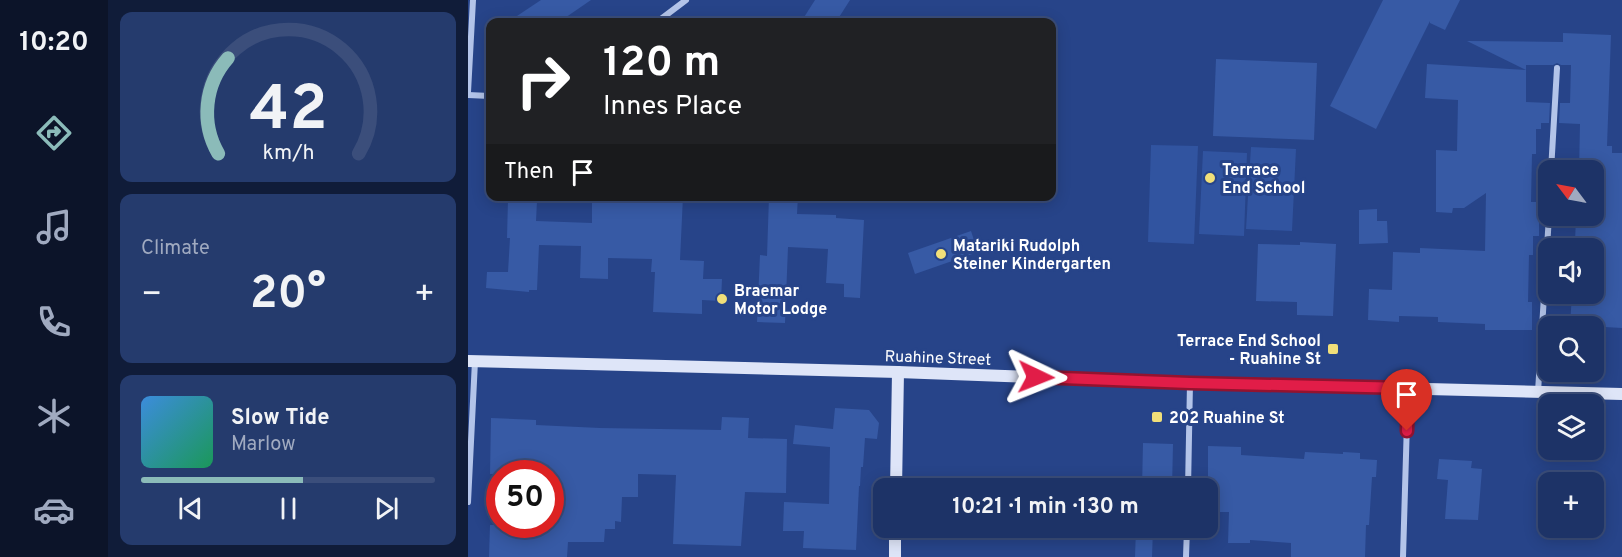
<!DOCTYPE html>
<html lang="en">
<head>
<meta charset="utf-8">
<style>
	body { margin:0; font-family:Overpass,sans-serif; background:#253b6d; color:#f1f3f6; height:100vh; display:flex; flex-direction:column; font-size:22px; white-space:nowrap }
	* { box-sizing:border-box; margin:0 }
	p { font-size:20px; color:#a0aac0 }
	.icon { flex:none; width:33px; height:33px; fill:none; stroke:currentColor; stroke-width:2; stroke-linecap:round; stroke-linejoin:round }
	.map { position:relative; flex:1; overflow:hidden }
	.drawer { display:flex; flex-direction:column; gap:12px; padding:12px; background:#101c39; width:360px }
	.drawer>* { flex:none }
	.guide { position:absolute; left:18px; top:18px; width:570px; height:183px; border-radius:12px; box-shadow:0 3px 15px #0003,0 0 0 2px #3b4e7b; background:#202124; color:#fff; overflow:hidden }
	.needle { width:39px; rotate:302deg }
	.fabs { position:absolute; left:1070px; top:160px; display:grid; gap:12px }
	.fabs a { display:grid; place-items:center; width:66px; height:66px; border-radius:12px; background:#1d3367; box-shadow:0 3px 15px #0003,0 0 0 2px #3b4e7b; font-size:30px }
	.speed { position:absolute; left:18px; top:460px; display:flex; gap:12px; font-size:30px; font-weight:700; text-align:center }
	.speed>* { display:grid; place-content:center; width:78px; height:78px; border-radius:50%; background:#1d3367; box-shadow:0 3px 15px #0003,0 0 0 2px #3b4e7b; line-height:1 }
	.speed .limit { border:9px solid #d22; background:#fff; color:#111 }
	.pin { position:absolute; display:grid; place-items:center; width:51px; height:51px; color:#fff; margin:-62px -26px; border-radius:50% 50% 50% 0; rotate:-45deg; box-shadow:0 0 6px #0007 }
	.pin .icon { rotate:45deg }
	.me { position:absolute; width:66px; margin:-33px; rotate:92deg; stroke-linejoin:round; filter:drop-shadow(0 0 4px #0008) }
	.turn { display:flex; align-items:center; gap:21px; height:126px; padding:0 18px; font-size:27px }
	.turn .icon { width:78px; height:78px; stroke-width:2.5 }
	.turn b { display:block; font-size:42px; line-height:51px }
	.then { display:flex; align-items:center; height:57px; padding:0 18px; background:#0003; gap:12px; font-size:22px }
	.big { font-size:45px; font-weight:700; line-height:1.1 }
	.drawer .widget { flex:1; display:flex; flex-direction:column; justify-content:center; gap:9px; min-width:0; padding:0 21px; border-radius:12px; background:#253b6d }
	.drawer .dial { align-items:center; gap:0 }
	.dial svg { height:156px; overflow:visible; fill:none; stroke:#3b4e7b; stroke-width:7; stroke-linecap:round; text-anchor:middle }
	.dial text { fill:#f1f3f6; stroke:none }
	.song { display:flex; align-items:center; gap:18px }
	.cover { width:72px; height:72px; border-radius:9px; background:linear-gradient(135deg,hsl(210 70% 55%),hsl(150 70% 35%)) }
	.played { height:6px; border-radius:3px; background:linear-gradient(90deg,#8bbbb9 55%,#3b4e7b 55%) }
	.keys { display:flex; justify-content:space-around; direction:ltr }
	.heat { display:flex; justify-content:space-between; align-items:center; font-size:33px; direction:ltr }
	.trip { position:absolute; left:405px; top:478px; width:345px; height:60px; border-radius:12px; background:#1d3367; box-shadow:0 3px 15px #0003,0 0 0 2px #3b4e7b; font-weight:700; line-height:60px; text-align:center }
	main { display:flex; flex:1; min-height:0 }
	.dock { display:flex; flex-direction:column; width:108px; justify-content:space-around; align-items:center; background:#0c1429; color:#a0aac0 }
	.dock .icon { width:42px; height:42px }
	.dock .current { color:#8bbbb9 }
	.dock b { font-size:27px; color:#f1f3f6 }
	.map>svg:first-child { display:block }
</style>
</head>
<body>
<main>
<nav class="dock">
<b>10:20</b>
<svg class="icon current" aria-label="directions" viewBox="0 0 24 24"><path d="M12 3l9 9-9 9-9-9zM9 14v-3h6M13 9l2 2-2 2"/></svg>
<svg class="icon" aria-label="music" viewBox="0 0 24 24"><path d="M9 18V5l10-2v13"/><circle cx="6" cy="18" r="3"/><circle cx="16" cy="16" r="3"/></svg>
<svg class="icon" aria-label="phone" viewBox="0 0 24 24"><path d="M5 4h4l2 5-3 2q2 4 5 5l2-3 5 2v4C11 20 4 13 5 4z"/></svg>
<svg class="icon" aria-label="climate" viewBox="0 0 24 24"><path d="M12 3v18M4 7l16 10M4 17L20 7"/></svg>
<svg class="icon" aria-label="car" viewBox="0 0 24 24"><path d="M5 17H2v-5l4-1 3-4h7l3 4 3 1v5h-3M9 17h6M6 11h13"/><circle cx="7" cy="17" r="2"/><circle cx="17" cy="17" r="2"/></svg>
</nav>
<section class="drawer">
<div class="widget dial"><svg viewBox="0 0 100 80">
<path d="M14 69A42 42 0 1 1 86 69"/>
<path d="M14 69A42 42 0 0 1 19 20" stroke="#8bbbb9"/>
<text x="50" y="56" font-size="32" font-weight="700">42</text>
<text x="50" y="72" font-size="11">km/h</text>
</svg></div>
<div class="widget"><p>Climate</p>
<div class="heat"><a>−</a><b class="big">20°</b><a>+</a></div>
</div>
<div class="widget">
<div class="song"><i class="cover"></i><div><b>Slow Tide</b><p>Marlow</p></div></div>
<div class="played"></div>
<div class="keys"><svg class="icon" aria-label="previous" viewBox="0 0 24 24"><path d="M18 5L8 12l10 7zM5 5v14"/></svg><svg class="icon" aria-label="pause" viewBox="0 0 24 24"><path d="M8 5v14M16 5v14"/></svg><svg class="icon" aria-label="next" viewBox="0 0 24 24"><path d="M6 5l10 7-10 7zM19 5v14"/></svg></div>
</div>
</section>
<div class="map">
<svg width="1154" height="557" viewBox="0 0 1154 557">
	<rect width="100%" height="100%" fill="#274489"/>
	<g fill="#3154a0">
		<polygon points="683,145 730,146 726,244 680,242"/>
		<polygon points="783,147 828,149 824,231 778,229"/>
		<polygon points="735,151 779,153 776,236 731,234"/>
	</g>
	<g fill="#375aa5">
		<polygon points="73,0 123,0 91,22 40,22"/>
		<polygon points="347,0 382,0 368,22 333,22"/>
		<polygon points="915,0 992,0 977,30 962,23 962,21 908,129 862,106"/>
		<polygon points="1095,33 1143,35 1139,146 1144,146 1144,153 1154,153 1154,328 1102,325 1104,294 1125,294 1125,243 1107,242 1108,216 1125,216 1125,171 1111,171 1112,124 1091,123 1092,103 1102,103 1103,65 1093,65 1089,63 1085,65 1058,65 1058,70 999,41 1095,42"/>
		<polygon points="748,59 849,63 846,140 745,136"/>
		<polygon points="959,64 1058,70 1058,102 1082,103 1081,123 1073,123 1073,129 1068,129 1068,154 1064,154 1063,202 1071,202 1071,236 1065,236 1065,255 1061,255 1060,302 1064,302 1064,330 1017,330 1017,324 970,322 970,317 931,316 931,322 900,320 901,289 924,290 925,252 952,253 952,248 1017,251 1018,193 996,208 985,208 984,213 968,212 968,150 989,151 990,100 957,98"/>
		<polygon points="124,196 215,196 212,260 236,261 235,279 254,279 253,301 234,300 234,314 185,312 187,272 183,272 184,259 140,258 140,279 112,278 113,246 71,245 69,290 61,290 61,292 18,288 19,272 40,272 42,238 39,238 40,199 69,201 68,221 124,223"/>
		<polygon points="301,196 330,196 329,214 368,215 368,218 396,220 392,298 376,297 376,284 358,283 360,249 320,247 317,323 289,322 292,255 299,256"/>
		<polygon points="909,209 909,221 919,221 920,243 891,244 891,210"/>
		<polygon points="503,231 510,252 447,274 440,253"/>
		<polygon points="832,242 868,244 865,316 829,315 829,302 788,301 790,244 832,245"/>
		<polygon points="367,408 401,410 411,423 409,439 397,438 395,467 393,467 392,486 391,486 388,550 335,548 336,531 315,531 316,502 361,504 362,447 325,444 327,425 365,429"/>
		<polygon points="254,417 281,418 280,438 319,439 318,493 277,492 273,546 205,544 208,475 170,474 170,497 154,497 153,522 147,521 147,529 137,529 136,542 100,542 99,557 21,557 22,525 82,525 82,474 22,474 23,418 68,420 68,425 132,428 253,430"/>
		<polygon points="675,443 705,444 704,489 674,489"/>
		<polygon points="740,446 773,447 773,455 836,459 837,452 875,454 875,452 892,453 892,459 909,460 908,477 904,477 901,525 898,525 897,557 823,557 823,543 782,540 782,543 760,543 761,512 740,512"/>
		<polygon points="971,459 1004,461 1003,468 1014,469 1010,520 977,519 980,480 969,479"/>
		<polygon points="668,528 685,528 684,557 667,557"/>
	</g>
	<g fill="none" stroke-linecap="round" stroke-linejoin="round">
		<g stroke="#b3c4e9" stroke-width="6">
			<polyline points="189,22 218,0"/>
			<polyline points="0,92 5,0"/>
			<polyline points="0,95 22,96"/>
			<polyline points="1083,171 1089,68"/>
			<polyline points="1070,392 1081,216"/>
			<polyline points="720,489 722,383"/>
			<polyline points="0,502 7,361"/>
			<polyline points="718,557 719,528"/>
			<polyline points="935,557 940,388"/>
		</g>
		<g stroke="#dee5f8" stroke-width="12">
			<polyline points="0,361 430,372 722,383 1154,394"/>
			<polyline points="428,489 430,372"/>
			<polyline points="427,557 427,528"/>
		</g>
	</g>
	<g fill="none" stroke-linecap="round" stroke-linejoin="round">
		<defs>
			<polyline id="route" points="568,377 722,383 940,388 939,431"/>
		</defs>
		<use href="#route" stroke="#92132f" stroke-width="15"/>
		<use href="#route" stroke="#e11d48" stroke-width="10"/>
	</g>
	<g fill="#f1df79" stroke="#274489" stroke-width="2">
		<circle cx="742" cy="178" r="6"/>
		<circle cx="473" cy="254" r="6"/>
		<circle cx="254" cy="299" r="6"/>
		<rect x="859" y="343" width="12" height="12" rx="3"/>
		<rect x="683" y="411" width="12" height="12" rx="3"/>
	</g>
	<g text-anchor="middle" stroke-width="6" stroke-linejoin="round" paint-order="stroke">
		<g font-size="16" font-weight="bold" fill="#fff" stroke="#274489" text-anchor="start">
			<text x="754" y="175">Terrace<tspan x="754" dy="18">End School</tspan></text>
			<text x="485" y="251">Matariki Rudolph<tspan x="485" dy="18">Steiner Kindergarten</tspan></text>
			<text x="266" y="296">Braemar<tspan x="266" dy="18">Motor Lodge</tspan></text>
			<text x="853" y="346" text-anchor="end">Terrace End School<tspan x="853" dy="18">- Ruahine St</tspan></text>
			<text x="701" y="423">202 Ruahine St</text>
		</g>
		<g font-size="16" fill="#fff" stroke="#274489">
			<text transform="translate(470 357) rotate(2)" y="6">Ruahine Street</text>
		</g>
	</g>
</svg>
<div class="fabs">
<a><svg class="needle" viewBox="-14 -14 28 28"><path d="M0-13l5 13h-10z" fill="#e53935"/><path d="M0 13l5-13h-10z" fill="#a0aac0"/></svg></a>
<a><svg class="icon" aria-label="sound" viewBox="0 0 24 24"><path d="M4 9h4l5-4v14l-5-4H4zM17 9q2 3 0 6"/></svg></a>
<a><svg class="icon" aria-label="search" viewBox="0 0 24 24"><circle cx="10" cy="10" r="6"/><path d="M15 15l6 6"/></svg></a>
<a><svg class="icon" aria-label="layers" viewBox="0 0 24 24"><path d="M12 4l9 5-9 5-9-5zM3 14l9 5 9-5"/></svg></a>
<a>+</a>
</div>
<div class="speed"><div class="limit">50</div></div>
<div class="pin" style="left:939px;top:431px;background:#d93025"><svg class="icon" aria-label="arrive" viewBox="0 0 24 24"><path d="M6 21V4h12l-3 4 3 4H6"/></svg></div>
<svg class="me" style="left:568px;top:377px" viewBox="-20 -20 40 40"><path d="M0-17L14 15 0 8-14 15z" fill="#e11d48" stroke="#fff" stroke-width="4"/></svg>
<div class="trip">10:21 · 1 min · 130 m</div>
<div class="guide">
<div class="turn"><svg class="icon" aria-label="right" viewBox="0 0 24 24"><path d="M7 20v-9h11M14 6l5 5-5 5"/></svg><div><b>120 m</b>Innes Place</div></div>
<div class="then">Then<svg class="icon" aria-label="arrive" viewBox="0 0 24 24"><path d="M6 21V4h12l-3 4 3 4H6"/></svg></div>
</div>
</div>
</main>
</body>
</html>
